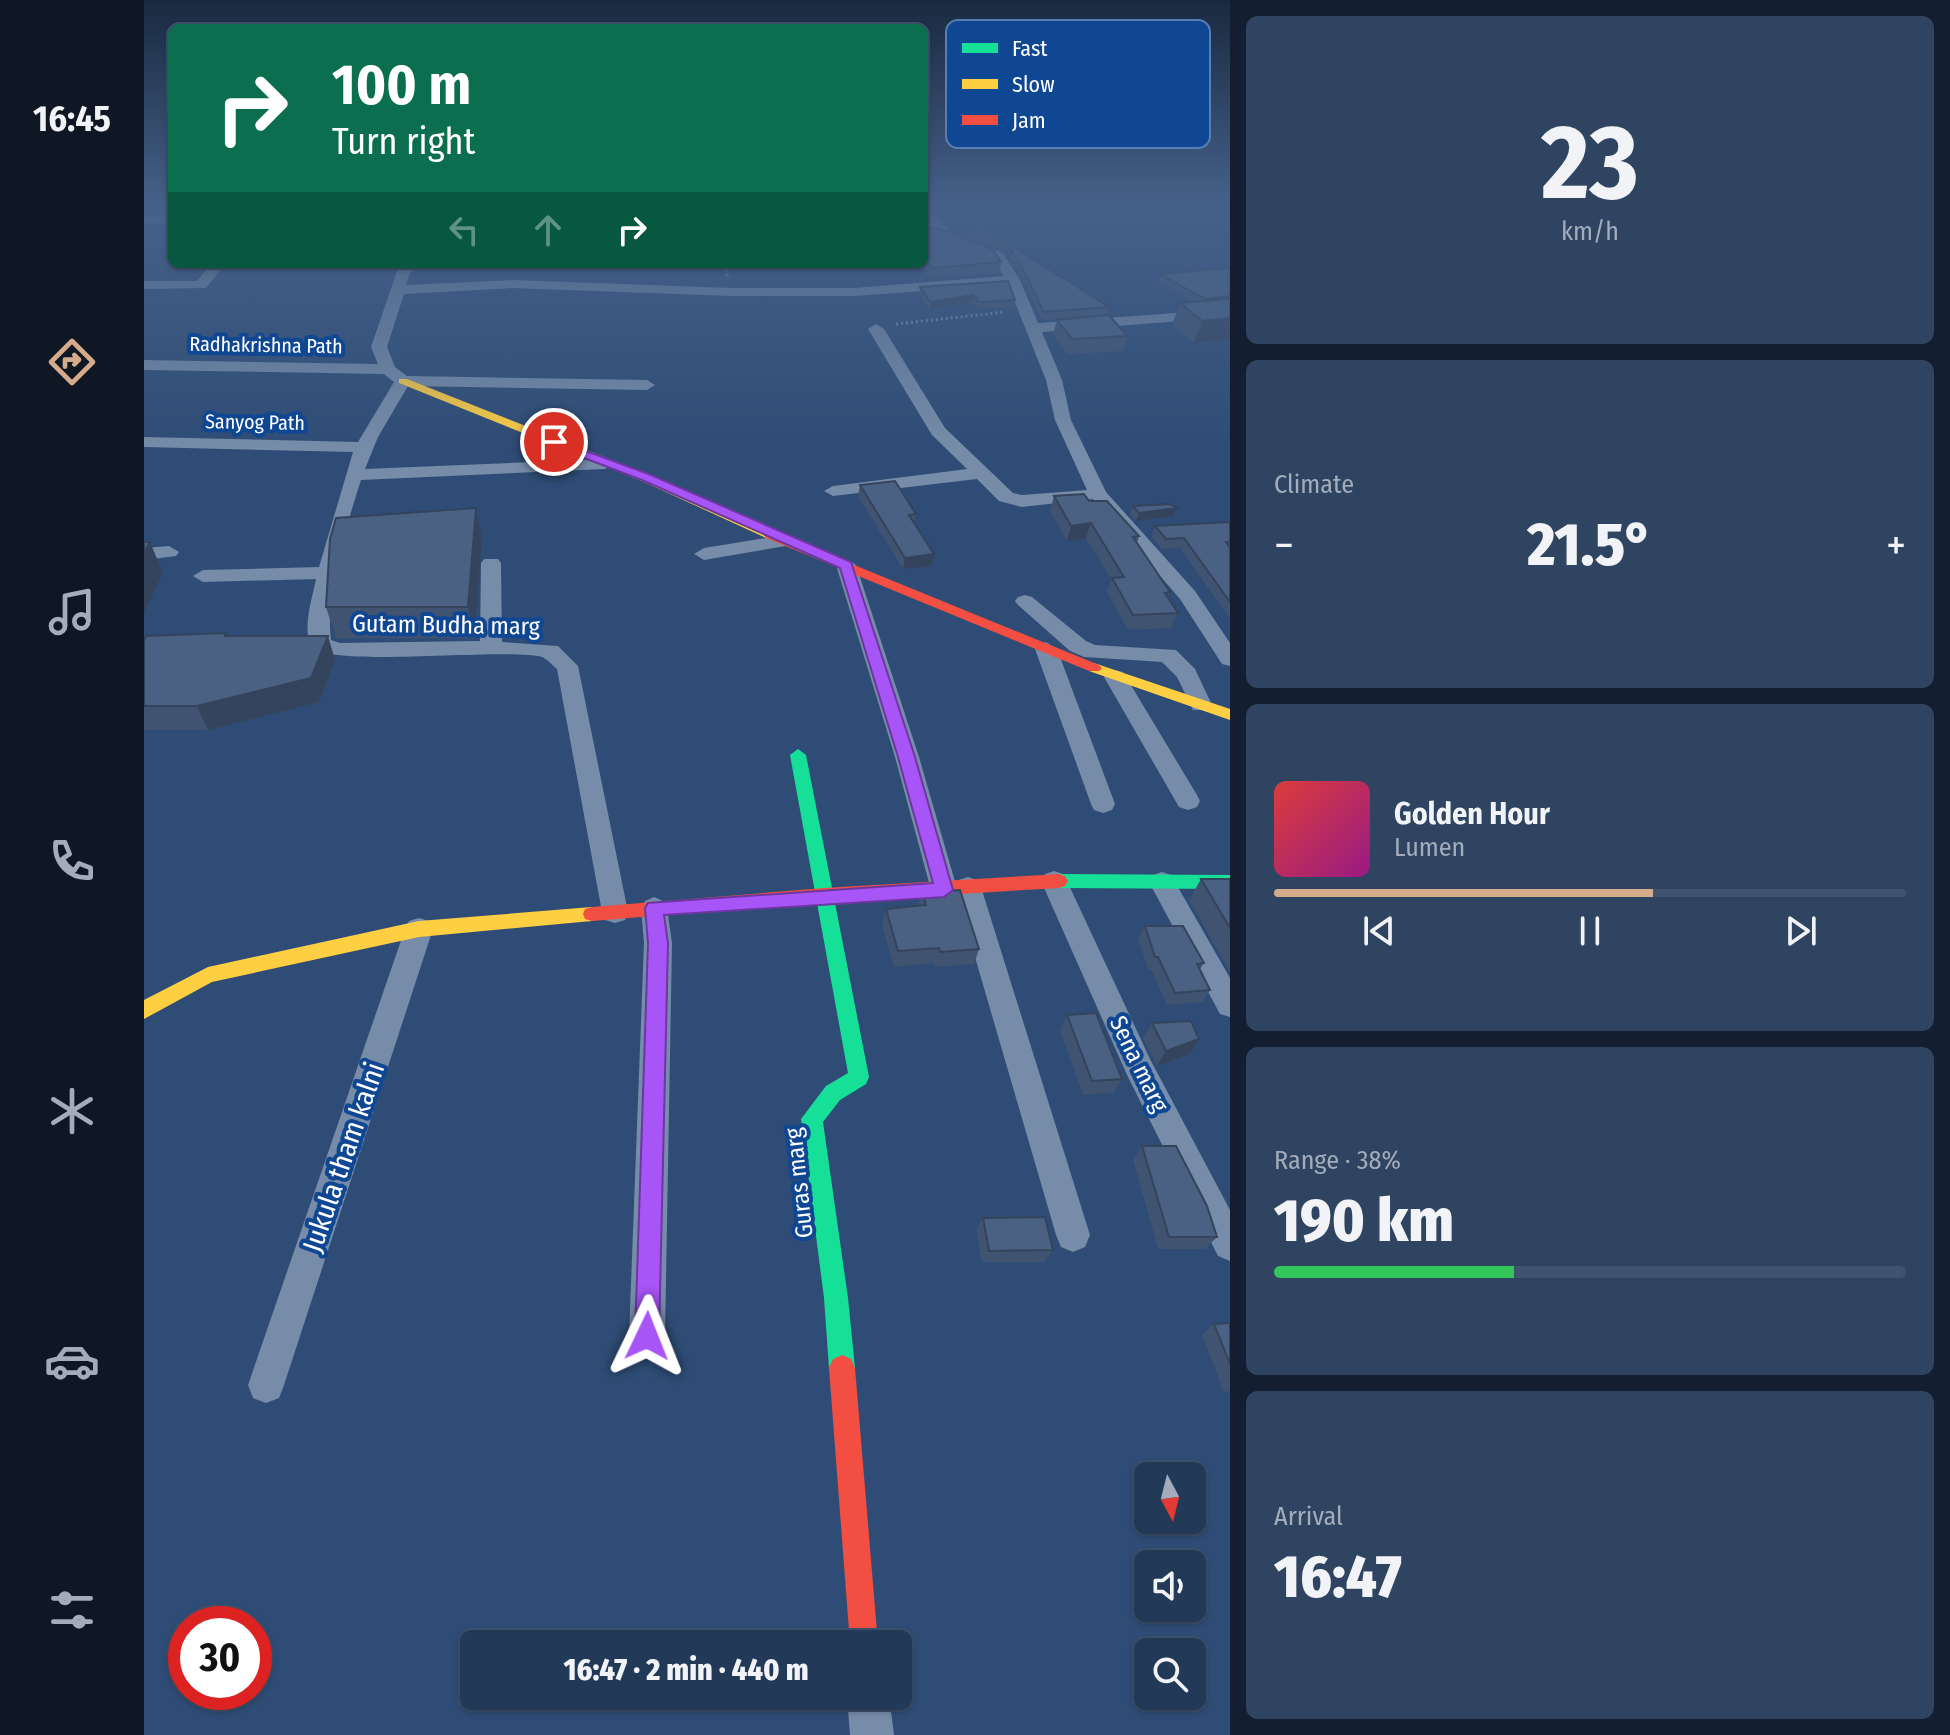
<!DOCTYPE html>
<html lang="en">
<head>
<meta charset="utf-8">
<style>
	body { margin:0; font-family:"Fira Sans Condensed",sans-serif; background:#2e4461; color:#f1f3f6; height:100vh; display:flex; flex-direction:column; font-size:30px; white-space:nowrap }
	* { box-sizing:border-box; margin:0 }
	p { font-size:26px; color:#a2acba }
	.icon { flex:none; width:44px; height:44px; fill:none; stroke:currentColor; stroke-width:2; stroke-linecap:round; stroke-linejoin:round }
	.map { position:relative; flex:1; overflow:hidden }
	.panel { display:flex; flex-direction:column; gap:16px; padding:16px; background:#131f30; width:720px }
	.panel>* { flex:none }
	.hud { position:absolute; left:24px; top:24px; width:760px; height:244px; border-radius:12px; box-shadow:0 2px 6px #0004,0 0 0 2px #3f536e; background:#0b6e4f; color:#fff; overflow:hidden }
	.needle { width:52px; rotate:173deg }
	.fabs { position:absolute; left:990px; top:1462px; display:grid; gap:16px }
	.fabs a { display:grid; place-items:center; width:72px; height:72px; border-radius:12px; background:#223958; box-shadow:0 2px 6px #0004,0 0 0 2px #3f536e; font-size:40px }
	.speed { position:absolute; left:24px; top:1606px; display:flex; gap:16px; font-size:40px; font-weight:700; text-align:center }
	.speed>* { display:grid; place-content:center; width:104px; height:104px; border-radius:50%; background:#223958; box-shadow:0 2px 6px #0004,0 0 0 2px #3f536e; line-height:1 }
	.speed .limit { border:12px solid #d22; background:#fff; color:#111 }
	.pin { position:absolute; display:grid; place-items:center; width:68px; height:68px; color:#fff; margin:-34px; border:4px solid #fff; border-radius:50%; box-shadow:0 2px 8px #0007 }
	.me { position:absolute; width:88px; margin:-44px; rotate:2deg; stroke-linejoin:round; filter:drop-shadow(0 0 6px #0008) }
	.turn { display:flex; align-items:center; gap:28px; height:168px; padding:0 32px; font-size:36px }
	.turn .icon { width:104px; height:104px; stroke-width:2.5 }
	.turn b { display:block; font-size:56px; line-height:68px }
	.lanes { display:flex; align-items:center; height:76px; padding:0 32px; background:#0003; justify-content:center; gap:40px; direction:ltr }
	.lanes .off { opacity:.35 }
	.big { font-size:60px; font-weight:800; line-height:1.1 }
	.panel .card { flex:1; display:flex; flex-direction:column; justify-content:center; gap:12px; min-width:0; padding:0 28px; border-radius:12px; background:#2e4461 }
	.panel .dial { align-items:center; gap:0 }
	.dial b { font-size:104px; line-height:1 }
	.song { display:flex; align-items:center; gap:24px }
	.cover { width:96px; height:96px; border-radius:12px; background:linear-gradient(135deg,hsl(0 70% 55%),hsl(310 70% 35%)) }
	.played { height:8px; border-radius:4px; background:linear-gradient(90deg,#d6ab8b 60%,#3f536e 60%) }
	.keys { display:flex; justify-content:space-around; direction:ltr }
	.heat { display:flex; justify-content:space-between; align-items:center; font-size:44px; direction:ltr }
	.charge { height:12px; border-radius:6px; background:linear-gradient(90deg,#34c759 38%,#3f536e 0) }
	.trip { position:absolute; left:316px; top:1630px; width:452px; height:80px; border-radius:12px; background:#223958; box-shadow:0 2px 6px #0004,0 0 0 2px #3f536e; font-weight:800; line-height:80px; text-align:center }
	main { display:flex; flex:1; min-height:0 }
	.tabs { display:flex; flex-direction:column; width:144px; justify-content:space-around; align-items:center; background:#0e1723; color:#a2acba }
	.tabs .icon { width:56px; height:56px }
	.tabs .selected { color:#d6ab8b }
	.tabs b { font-size:36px; color:#f1f3f6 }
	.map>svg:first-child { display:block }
</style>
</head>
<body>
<main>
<nav class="tabs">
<b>16:45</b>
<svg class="icon selected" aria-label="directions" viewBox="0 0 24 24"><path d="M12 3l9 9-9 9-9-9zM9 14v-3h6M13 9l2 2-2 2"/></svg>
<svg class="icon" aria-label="music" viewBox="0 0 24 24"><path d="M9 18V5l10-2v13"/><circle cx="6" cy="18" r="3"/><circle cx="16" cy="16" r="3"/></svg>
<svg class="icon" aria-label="phone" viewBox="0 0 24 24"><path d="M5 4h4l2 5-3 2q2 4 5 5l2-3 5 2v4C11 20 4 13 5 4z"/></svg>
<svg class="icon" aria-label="climate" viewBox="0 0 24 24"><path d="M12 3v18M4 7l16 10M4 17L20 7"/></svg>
<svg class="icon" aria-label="car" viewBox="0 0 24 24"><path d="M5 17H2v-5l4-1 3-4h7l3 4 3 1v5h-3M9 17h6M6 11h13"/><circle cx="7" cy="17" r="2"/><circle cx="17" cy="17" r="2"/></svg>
<svg class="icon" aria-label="filters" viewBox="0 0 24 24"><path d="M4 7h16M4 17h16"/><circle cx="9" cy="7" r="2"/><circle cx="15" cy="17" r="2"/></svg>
</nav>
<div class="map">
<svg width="1086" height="1735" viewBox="0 0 1086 1735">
	<rect width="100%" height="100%" fill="#2e4c75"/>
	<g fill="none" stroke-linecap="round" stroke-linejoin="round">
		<g stroke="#768ca8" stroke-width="3" stroke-dasharray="2 3" stroke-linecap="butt">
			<polyline points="581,264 584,279"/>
			<polyline points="752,324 861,312"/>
		</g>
		<g fill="#768ca8" fill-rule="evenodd">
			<path d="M781 206 811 236 859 253 876 280 894 323 1086 309V317L898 332 918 380 927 420 962 492 1051 591 1086 643V666L1078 664 1036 599 949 499 878 507 855 501 833 479 689 496 680 491 689 486 823 469 788 435 724 329 732 324 740 329 801 428 869 493 878 495 943 490 911 420 902 380 864 285 710 296H587L369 288 260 294 243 347 251 367 263 376 503 380 511 385 503 390 264 386 234 437 221 469 461 459 470 464 461 469 217 480C203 524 181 595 187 640L196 643 336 641 337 563 340 559H354L357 563 358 642 414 646 434 666 484 912 481 920 471 923 461 920 458 912 413 669C408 665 403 659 398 657 361 647 183 669 168 646 157 630 169 596 172 579L59 582 49 576 59 570 175 567 209 452 0 447V437L214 442 250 382 240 374 0 370V360L234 364 227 347 253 271 260 264H276L266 273 262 285 369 280 587 288H710L860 276C857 272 854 264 850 260 830 242 773 249 781 206Z"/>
			<rect x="0" y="215" width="28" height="8"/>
			<polygon points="67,264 81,264 62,288 0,289 0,281 53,281"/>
			<polygon points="641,535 651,541 648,545 560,560 550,554 560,548"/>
			<polygon points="25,546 35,552 32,556 0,560 0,548"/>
			<polygon points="702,559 712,565 775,757 812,885 815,880 824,877 833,880 837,887 946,1235 941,1247 929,1252 917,1247 912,1235 812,892 809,897 800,900 791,897 787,890 751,757 692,565"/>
			<polygon points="881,595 888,597 942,641 951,645 1032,650 1051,669 1068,705 1065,710 1049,710 1033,677 1018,662 940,657 926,651 874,605 871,601 874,597"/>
			<polygon points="902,642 913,649 971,804 968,810 959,813 950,810 947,804 891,649"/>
			<polygon points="971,670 979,672 1053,795 1056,801 1053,807 1044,810 1035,807 960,677 963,672"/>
			<polygon points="910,871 919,874 923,881 1006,1059 1086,1210 1086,1261 1074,1256 984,1077 897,881 901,874"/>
			<polygon points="1018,872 1027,875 1086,978 1086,1017 1076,1014 1005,882 1009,875"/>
			<polygon points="510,897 519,901 523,908 528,943 521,1336 516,1349 503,1354 490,1349 485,1336 500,943 497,908 501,901"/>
			<polygon points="275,918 285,921 289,929 140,1385 135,1398 122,1403 109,1398 104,1385 261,929 265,921"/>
			<polygon points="703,1696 745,1696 750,1735 706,1735"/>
		</g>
		<g fill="#16e098" fill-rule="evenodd">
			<polygon points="654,749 662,755 725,1077 722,1084 696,1100 679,1122 704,1298 711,1368 707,1377 698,1381 689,1377 685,1368 680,1298 657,1119 682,1086 704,1073 646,755"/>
			<polygon points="915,874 1086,875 1086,889 915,888 909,886 906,881 909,876"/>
		</g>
		<g fill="#ffcf43" fill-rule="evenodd">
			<polygon points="255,379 263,379 506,475 634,535 627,539 622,538 498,481 255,383"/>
			<polygon points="950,663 1086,709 1086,720 945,671 945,665"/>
			<polygon points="448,907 455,909 457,914 455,919 448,921 275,937 68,982 0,1019 0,1000 64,967 275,921"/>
		</g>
		<g fill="#f24e42" fill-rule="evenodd">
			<polygon points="627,531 955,665 958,668 955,671 945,671 622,538 620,535"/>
			<polygon points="915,874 921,876 924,881 921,886 915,888 680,902 448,921 441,919 439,914 441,909 448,907 680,888"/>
			<polygon points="698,1355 707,1359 711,1368 734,1644 706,1644 685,1368 689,1359"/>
		</g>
	</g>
	<g fill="#405371">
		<polygon points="780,228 857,262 855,273 786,279 777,264 780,264"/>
		<polygon points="825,230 849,238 854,237 965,307 963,314 898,320 879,278 862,251 823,237"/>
		<polygon points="1086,268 1086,339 1050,343 1028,325 1036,303 1051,302 1013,281 1015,274"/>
		<polygon points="776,287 871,300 870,307 833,309 828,302 785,309 775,294"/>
		<polygon points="913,320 983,336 979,351 924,354 909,334"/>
		<polygon points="716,485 772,514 770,523 790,554 788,566 759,569 714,496"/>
		<polygon points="910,496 945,501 995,536 993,543 1026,592 1024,597 1034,613 1027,628 984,630 963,592 967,579 942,538 923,541 906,511"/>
		<polygon points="989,506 1029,516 992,521 986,514"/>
		<polygon points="332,508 338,539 330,638 192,638 182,607"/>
		<polygon points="1086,522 1086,616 1084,616 1036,548 1018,549 1007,537 1011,526"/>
		<polygon points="82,633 83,636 191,660 175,702 64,730 0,730 0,640"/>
		<polygon points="1057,879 1086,879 1086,972 1045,900"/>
		<polygon points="778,892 835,949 830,964 791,967 790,963 750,967 738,925 742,909 774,906"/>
		<polygon points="1001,926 1060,963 1056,969 1066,990 1058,1002 1023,1005 1007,969 1004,969 994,938"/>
		<polygon points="923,1015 978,1079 969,1093 939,1095 916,1030"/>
		<polygon points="1008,1023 1055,1039 1045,1054 1013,1066 999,1038"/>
		<polygon points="998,1146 1073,1237 1061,1249 1014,1249 989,1159"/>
		<polygon points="839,1218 909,1250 900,1262 838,1262 832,1230"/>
		<polygon points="1086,1323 1086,1391 1080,1392 1058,1335 1070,1324"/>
	</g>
	<g fill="#34445c">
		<polygon points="829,295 828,302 785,309 786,302"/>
		<polygon points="1086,296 1086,303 1059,306 1061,299"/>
		<polygon points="1086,318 1086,339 1050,343 1058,321"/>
		<polygon points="332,508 338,539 330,638 324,607"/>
		<polygon points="1033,508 1029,516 992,521 995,513"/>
		<polygon points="947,523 942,538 923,541 927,526"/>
		<polygon points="6,542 19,573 0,613 0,553"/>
		<polygon points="790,554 788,566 759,569 761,558"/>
		<polygon points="184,636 191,660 175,702 64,730 53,706"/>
		<polygon points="1055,1039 1045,1054 1013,1066 1022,1051"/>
	</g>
	<g fill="#4a6183" stroke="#34445c" stroke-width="2">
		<polygon points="780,228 793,228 842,246 850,251 857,262 788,268 780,256"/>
		<polygon points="825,230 844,230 849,238 854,237 965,307 900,312 880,271 863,244"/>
		<polygon points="1086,268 1086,296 1061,299 1015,274"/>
		<polygon points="864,281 871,300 835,302 829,295 786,302 776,287"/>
		<polygon points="1086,299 1086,318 1058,321 1036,303"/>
		<polygon points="965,315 983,336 928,339 913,320"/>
		<polygon points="751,481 772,514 765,515 790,554 761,558 716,485"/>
		<polygon points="940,494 945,501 963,501 995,536 989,537 1026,592 1021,593 1034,613 989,615 968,578 980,577 947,523 927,526 910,496"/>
		<polygon points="1026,504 1033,508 995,513 989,506"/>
		<polygon points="332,508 324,607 182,607 186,539 192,518"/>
		<polygon points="1086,522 1086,542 1082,542 1086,548 1086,602 1040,538 1022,539 1011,526"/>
		<polygon points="0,542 6,542 0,553"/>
		<polygon points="82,633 81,636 184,636 167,678 53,706 0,706 0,640 2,636"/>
		<polygon points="1057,879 1086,879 1086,928"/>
		<polygon points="816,890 835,949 796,952 795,948 754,951 742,909 782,905 778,892"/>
		<polygon points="1001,926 1039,926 1060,963 1053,964 1066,990 1031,993 1014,957 1011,957"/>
		<polygon points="952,1013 978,1079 948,1081 923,1015"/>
		<polygon points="1047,1021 1055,1039 1022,1051 1008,1023"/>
		<polygon points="998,1146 1032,1146 1063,1206 1073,1237 1025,1237"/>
		<polygon points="901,1217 909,1250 845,1251 839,1218"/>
		<polygon points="1086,1323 1086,1364 1070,1324"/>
	</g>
	<linearGradient id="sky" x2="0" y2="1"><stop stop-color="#192a40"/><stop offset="0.46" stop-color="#466189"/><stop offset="1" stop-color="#466189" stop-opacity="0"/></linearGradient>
	<rect width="1086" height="449" fill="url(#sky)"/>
	<polygon fill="#a855f7" stroke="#6d37a1" stroke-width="2" points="410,439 507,475 707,562 771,757 809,890 800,897 520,915 524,943 515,1336 512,1345 503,1349 494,1345 491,1336 504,943 501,908 504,903 789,883 754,757 696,568 498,480 406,445 406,440"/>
	<g text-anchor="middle" stroke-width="8" stroke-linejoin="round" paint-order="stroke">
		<g font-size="20" fill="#fff" stroke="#104793">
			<text transform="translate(122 345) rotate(1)" y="7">Radhakrishna Path</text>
			<text transform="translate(111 422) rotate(1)" y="7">Sanyog Path</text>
		</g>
		<g font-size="24" fill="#fff" stroke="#104793">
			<text transform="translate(302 625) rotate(1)" y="8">Gutam Budha marg</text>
			<text transform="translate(995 1064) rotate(64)" y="8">Sena marg</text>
			<text transform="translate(655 1183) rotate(-96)" y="8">Guras marg</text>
		</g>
		<g font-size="28" fill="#fff" stroke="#104793">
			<text transform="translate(199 1157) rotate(-71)" y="10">Jukula tham kalni</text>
		</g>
	</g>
	<rect x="802" y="20" width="264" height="128" rx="12" fill="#104793" stroke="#587eb3" stroke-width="2"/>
	<rect x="818" y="43" width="36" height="10" fill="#16e098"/>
	<rect x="818" y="79" width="36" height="10" fill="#ffcf43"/>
	<rect x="818" y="115" width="36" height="10" fill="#f24e42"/>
	<g font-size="22" fill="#fff">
		<text x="868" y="56">Fast</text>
		<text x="868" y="92">Slow</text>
		<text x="868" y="128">Jam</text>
	</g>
</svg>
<div class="fabs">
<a><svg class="needle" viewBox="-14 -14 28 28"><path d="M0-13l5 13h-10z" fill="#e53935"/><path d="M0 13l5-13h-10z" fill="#a2acba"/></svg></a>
<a><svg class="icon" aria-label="sound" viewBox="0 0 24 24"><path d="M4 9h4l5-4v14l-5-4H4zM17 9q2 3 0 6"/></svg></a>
<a><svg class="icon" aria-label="search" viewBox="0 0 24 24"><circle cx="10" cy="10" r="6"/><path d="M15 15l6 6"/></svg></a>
</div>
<div class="speed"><div class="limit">30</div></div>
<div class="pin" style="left:410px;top:442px;background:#d93025"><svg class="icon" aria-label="arrive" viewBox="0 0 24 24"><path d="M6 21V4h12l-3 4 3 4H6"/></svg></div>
<svg class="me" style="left:503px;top:1336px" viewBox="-20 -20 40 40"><path d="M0-17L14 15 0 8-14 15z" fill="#a855f7" stroke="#fff" stroke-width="4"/></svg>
<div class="trip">16:47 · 2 min · 440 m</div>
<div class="hud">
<div class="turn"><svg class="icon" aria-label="right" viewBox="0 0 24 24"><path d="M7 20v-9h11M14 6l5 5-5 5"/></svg><div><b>100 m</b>Turn right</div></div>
<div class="lanes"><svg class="icon off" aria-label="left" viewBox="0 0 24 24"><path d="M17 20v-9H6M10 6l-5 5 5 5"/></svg><svg class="icon off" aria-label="ahead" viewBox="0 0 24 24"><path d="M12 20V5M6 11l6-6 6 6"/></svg><svg class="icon" aria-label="right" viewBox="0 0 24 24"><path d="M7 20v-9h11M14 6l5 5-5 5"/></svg></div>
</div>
</div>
<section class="panel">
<div class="card dial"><b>23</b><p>km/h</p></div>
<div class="card"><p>Climate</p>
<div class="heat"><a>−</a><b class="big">21.5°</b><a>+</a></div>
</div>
<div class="card">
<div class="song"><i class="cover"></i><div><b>Golden Hour</b><p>Lumen</p></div></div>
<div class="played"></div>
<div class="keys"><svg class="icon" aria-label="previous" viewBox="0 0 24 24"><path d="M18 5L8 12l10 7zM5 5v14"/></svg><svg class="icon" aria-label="pause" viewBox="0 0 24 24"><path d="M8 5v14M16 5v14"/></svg><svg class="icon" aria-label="next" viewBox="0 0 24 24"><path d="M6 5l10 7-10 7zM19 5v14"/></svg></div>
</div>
<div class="card"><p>Range · 38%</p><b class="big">190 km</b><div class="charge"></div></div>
<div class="card"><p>Arrival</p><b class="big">16:47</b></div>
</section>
</main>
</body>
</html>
